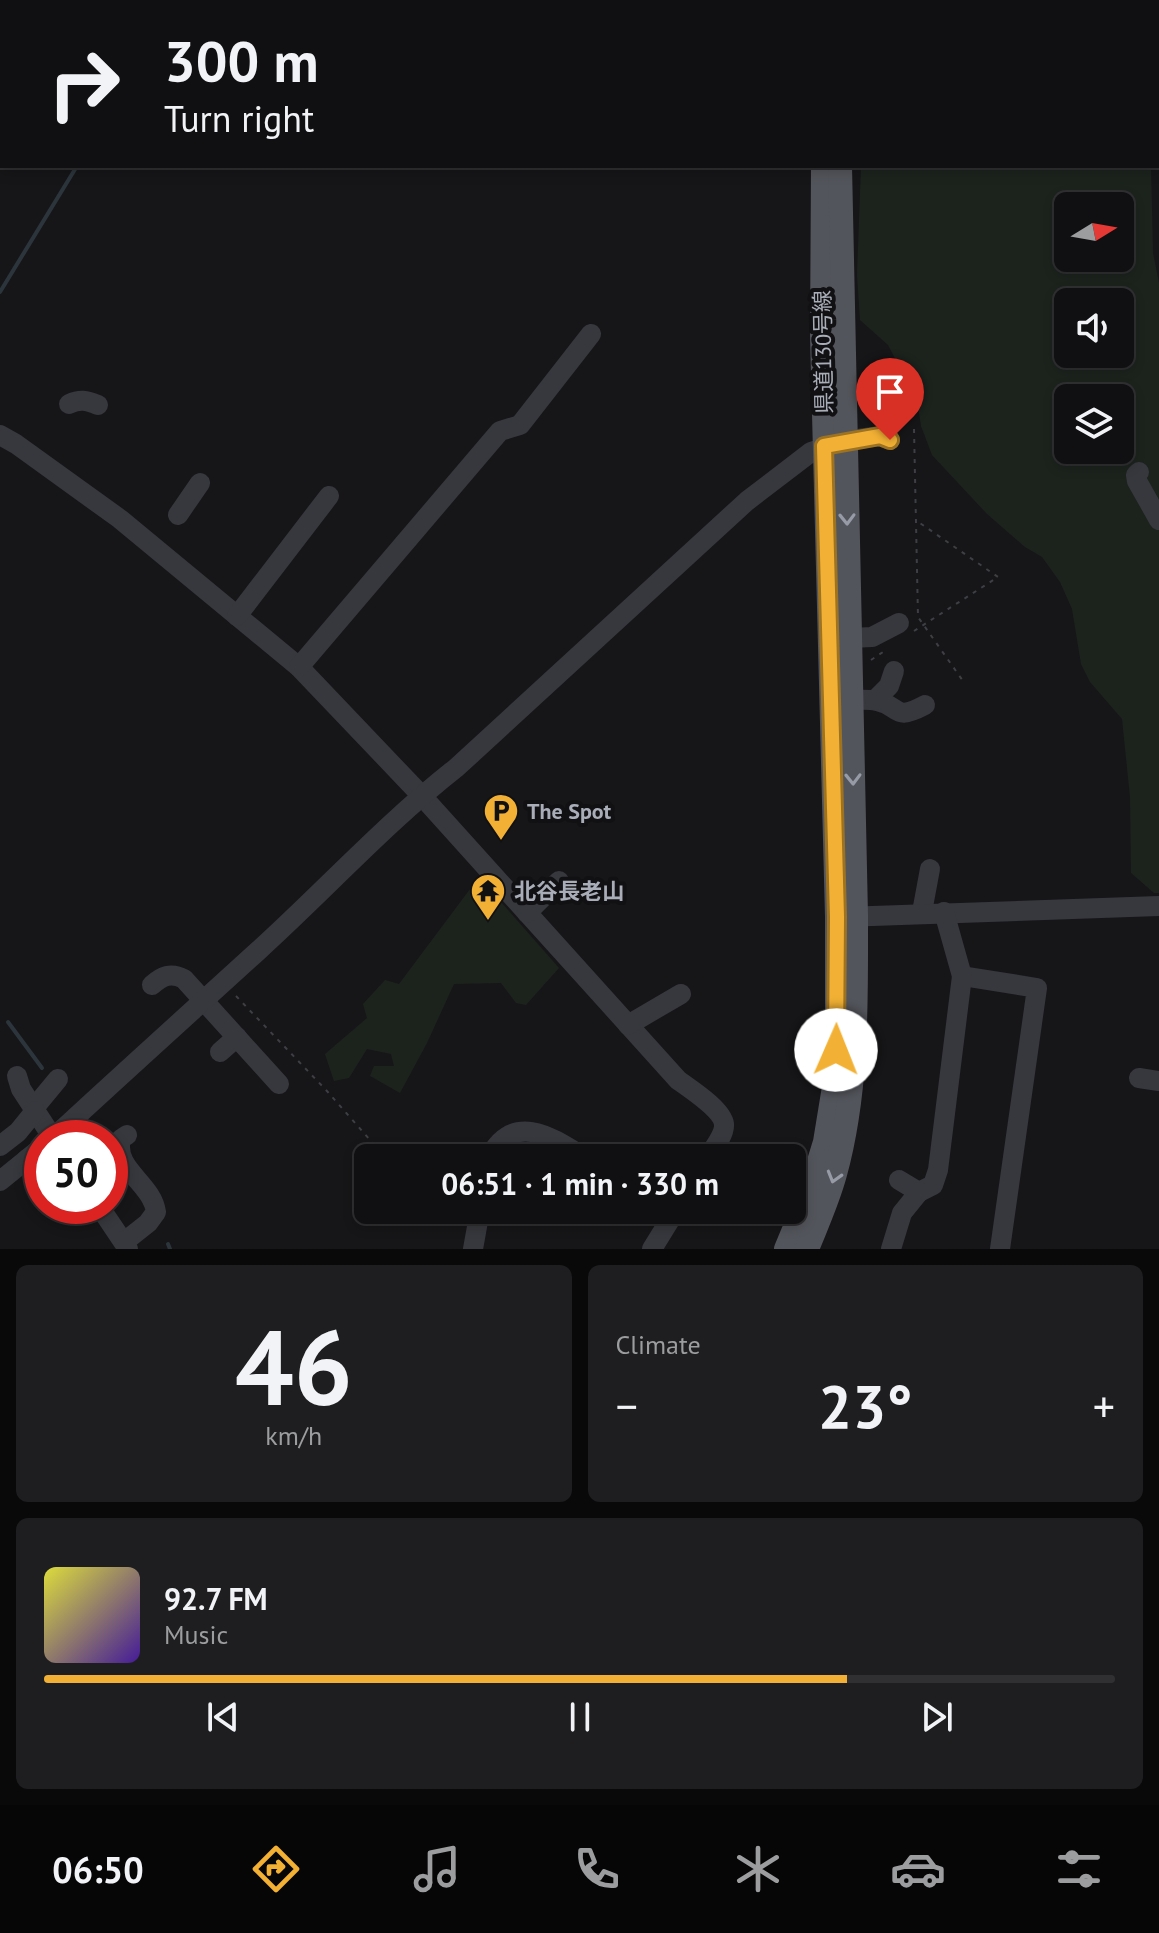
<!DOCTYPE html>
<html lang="en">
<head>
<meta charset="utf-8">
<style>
	body { margin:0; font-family:"PT Sans","Noto Sans JP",sans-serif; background:#1e1e20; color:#f1f3f6; height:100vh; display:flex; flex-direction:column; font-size:30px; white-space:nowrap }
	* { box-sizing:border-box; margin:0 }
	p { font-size:26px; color:#9c9d9f }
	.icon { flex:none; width:44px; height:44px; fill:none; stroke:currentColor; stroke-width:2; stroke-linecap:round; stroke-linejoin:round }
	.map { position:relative; height:1249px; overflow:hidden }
	.side { display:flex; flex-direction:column; gap:16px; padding:16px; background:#09090a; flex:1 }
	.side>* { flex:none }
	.top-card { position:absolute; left:0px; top:0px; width:1160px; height:168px; box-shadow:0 4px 12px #0003,0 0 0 2px #303032; background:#101012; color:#f1f3f6; overflow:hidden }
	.needle { width:52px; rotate:79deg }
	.buttons { position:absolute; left:1054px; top:192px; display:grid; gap:16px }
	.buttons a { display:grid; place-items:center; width:80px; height:80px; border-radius:12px; background:#101012; box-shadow:0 4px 12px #0003,0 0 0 2px #303032; font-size:40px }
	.speed { position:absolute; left:24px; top:1120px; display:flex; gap:16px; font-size:40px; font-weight:700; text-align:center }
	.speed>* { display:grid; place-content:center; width:104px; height:104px; border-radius:50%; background:#101012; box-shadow:0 4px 12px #0003,0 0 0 2px #303032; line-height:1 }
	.speed .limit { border:12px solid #d22; background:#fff; color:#111 }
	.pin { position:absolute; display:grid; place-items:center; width:68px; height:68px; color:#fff; margin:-82px -34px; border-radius:50% 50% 50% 0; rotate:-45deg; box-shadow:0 0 8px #0007 }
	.pin .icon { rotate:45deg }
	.me { position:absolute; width:88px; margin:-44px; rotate:1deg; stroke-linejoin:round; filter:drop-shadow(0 0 6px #0008) }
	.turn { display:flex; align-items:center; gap:28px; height:168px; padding:0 32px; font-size:36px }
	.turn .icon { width:104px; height:104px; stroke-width:2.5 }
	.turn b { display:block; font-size:56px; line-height:68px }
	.big { font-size:60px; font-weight:700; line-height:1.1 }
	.side .tile { flex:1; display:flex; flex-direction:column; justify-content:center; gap:12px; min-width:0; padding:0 28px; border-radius:12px; background:#1e1e20 }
	.side .dial { align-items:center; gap:0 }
	.dial b { font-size:104px; line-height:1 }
	.song { display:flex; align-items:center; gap:24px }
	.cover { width:96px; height:96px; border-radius:12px; background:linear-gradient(135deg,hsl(60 70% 55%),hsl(260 70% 35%)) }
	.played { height:8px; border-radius:4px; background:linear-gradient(90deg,#f2b134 75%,#303032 75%) }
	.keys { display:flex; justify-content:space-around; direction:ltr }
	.heat { display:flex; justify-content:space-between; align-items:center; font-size:44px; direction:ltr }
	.side .tiles { flex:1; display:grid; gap:16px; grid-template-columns:1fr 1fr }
	.tile:last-child { grid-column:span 2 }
	.trip { position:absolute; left:354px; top:1144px; width:452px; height:80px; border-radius:12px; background:#101012; box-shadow:0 4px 12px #0003,0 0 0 2px #303032; font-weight:700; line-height:80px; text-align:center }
	.dock { display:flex; height:128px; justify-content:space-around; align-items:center; background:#060607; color:#9c9d9f }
	.dock .icon { width:56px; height:56px }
	.dock .selected { color:#f2b134 }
	.dock b { font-size:36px; color:#f1f3f6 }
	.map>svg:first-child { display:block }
</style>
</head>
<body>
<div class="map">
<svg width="1159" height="1249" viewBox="0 0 1159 1249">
	<rect width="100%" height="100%" fill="#161618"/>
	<g fill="#1c231d" fill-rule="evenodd">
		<polygon points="951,0 1084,0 1086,2 948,2"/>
		<path d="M861 166H1151L1153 253 1159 283V893H1154L1131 873 1130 797 1122 719 1090 682 1081 664 1072 609 1060 582 1042 557 1025 547 987 514 932 455 921 426 917 400 888 345 860 320 857 275ZM1068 206H1120V258H1068ZM1068 302H1120V354H1068ZM1068 398H1120V450H1068Z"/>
		<polygon points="479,877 559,968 526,1005 516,1003 501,983 454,984 427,1043 400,1093 370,1076 374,1066 394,1066 391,1054 367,1049 349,1078 334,1081 325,1054 367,1018 363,1004 385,980 399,984"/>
	</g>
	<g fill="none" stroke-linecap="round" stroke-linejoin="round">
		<g stroke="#2c353c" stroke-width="4">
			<polyline points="169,2 170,0"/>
			<polyline points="0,292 77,166"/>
			<polyline points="8,1022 42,1068"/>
			<polyline points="91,1132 95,1138"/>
			<polyline points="168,1244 170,1249"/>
		</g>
		<g stroke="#3d3f44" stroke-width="2" stroke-dasharray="4 6" stroke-linecap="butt">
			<polyline points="914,429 918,617 963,681"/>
			<polyline points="914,631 998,577 917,521"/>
			<polyline points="871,660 886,650"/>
			<polyline points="236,996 326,1090 377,1148"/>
		</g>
		<g stroke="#37383d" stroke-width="20">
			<polyline points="670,0 670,2"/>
			<polyline points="688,0 688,2"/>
			<polyline points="1107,0 1109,2"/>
			<polyline points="1158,100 1159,103"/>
			<path d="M69 404C80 399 86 400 98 405"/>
			<path d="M0 435 16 444 120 519 299 667 421 795 678 1080C690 1089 722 1109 724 1124 725 1135 713 1149 707 1158"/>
			<polyline points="1139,472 1136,475 1137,481 1159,520"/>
			<polyline points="178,515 200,483"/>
			<polyline points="237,616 329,496"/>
			<polyline points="850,638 872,637 899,623"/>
			<polyline points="299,667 500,431 520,425 591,334"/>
			<path d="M851 700C859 700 869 699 877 701 901 706 893 722 925 705"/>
			<polyline points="875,700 889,686 894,671"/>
			<polyline points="922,912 930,869"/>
			<polyline points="527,913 559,881"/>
			<polyline points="843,917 1159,906"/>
			<polyline points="962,976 1037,988 1000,1249"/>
			<path d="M152 985C162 976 171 972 184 979L279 1084"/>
			<polyline points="628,1025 681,994"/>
			<polyline points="220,1052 237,1037"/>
			<polyline points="17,1076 21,1089 53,1138"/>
			<polyline points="1139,1078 1159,1081"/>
			<polyline points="34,1108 58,1079"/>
			<path d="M53 1138C121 1075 191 1012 259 950 325 890 386 823 456 768L747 501 811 452 844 441 880 436 890 440"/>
			<polyline points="0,1146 18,1132 35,1111"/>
			<path d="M489 1158C514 1110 553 1138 585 1158"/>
			<polyline points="27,1159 42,1183"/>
			<polyline points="899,1180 919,1192 933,1185 938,1170 962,976 944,912"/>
			<polyline points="0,1181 42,1147"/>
			<polyline points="99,1206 128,1249"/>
			<path d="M124 1242 148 1223 156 1212C152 1183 113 1169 121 1139L127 1135"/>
			<polyline points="473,1249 480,1210"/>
			<polyline points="652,1249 676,1210"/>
			<polyline points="891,1249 902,1213 919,1192"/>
		</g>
		<g stroke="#53555c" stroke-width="24">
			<polyline points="829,0 830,2"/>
			<polyline points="921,2 924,0"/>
			<polyline points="786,1249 810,1191 825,1142 835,1081 837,1019 837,917 822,336 823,166"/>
			<path d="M807 1249C817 1224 828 1200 835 1174 858 1090 856 1002 856 916L840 166"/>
		</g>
		<g stroke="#63666e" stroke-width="28">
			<polyline points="398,0 405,2"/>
			<polyline points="516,0 529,2"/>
			<polyline points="750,2 761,0"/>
			<polyline points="871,2 877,0"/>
		</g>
	</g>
	<defs><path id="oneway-chevron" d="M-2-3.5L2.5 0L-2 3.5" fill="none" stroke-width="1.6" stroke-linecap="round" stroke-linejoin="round" transform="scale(2)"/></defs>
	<g stroke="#979ba6">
		<use href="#oneway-chevron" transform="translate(847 519) rotate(89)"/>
		<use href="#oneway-chevron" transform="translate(853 779) rotate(89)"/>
		<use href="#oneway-chevron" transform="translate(834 1177) rotate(106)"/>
	</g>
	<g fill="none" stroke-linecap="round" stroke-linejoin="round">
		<defs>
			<polyline id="route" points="836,1050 837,917 824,446 880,436 890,440"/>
		</defs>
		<use href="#route" stroke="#9d7322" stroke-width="20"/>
		<use href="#route" stroke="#f2b134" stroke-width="14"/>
	</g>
	<defs>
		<symbol id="parking-pin" viewBox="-11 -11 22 30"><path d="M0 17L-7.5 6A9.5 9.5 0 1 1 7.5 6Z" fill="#f2b134" stroke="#111113"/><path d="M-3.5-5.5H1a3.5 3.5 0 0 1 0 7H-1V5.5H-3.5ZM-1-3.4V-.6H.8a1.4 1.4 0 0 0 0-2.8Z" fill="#111"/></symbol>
		<symbol id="temple-pin" viewBox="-11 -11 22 30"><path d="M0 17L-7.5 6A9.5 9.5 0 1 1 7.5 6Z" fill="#f2b134" stroke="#111113"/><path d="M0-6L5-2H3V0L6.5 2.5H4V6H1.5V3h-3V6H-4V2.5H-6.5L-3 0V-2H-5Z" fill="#111"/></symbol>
	</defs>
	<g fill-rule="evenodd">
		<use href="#parking-pin" x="481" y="791" width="40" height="54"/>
		<use href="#temple-pin" x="468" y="871" width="40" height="54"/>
	</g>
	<g text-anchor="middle" stroke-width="8" stroke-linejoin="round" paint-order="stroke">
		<g font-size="22" fill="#a8adb8" stroke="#111113">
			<text transform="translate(823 352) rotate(-91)" y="8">県道130号線</text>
		</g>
		<g font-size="22" font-weight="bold" fill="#a8adb8" stroke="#111113" text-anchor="start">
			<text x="527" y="819">The Spot</text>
			<text x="514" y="899">北谷長老山</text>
		</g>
	</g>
</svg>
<div class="buttons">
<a><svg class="needle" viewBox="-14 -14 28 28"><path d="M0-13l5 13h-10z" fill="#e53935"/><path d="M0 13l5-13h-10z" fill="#9c9d9f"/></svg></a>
<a><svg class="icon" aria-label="sound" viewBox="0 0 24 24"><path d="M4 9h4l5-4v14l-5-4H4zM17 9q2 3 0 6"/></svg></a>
<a><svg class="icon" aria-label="layers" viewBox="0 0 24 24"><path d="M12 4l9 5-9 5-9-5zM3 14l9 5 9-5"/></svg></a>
</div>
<div class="speed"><div class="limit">50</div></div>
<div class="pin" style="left:890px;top:440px;background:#d93025"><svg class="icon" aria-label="arrive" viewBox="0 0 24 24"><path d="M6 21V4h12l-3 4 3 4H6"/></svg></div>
<svg class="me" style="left:836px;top:1050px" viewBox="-20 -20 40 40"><circle r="19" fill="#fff"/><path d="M0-13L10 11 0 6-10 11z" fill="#f2b134"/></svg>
<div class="trip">06:51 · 1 min · 330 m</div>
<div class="top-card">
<div class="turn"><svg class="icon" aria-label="right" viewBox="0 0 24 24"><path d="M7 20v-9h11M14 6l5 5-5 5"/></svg><div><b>300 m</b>Turn right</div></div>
</div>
</div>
<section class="side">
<div class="tiles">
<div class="tile dial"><b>46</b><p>km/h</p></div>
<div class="tile"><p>Climate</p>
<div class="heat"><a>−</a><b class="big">23°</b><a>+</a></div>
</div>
<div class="tile">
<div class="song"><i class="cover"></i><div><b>92.7 FM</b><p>Music</p></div></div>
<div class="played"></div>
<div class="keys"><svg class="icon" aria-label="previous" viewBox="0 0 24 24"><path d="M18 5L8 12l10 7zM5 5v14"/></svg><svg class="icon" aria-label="pause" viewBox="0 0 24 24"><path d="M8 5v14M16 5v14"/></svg><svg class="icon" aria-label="next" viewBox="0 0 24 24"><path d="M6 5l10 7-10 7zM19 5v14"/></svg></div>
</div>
</div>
</section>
<nav class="dock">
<b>06:50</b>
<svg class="icon selected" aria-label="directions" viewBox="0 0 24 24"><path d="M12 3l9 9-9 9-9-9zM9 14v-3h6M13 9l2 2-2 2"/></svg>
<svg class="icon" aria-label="music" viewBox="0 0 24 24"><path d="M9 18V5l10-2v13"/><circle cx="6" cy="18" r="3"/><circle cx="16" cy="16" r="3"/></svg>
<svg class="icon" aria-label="phone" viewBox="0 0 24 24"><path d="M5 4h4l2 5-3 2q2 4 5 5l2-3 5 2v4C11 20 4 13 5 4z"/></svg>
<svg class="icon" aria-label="climate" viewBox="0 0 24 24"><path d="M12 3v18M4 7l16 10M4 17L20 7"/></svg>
<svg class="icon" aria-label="car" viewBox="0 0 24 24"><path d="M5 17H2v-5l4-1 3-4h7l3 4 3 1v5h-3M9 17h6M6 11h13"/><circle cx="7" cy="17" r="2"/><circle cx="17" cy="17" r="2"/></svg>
<svg class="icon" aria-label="filters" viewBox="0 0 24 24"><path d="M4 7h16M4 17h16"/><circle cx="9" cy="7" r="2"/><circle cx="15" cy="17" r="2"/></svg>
</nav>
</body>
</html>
